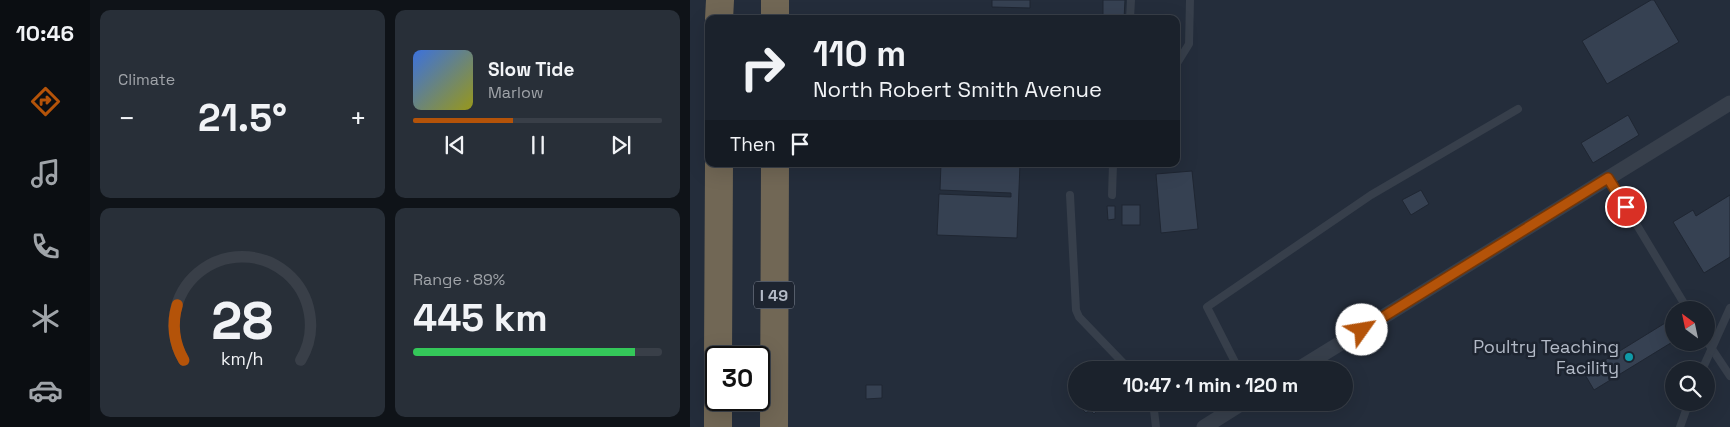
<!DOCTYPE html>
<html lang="en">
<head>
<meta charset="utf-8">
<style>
	body { margin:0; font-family:"Space Grotesk",sans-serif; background:#282f38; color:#f1f3f6; height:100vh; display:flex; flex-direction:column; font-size:19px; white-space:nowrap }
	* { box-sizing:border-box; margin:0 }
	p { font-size:16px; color:#a0a4a9 }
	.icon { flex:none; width:28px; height:28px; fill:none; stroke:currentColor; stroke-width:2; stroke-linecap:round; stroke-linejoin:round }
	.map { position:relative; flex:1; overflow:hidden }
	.drawer { display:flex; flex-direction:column; gap:10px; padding:10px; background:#0f1318; width:600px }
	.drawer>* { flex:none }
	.guide { position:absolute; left:15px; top:15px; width:475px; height:152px; border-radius:10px; box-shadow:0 5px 20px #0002,0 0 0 1px #393f48; background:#1b222c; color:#f1f3f6; overflow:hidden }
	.needle { width:32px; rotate:327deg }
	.controls { position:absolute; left:975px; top:301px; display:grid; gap:10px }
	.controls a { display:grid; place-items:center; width:50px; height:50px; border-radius:50%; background:#1b222c; box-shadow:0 5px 20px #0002,0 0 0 1px #393f48; font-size:25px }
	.speed { position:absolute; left:15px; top:346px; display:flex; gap:10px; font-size:25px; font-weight:700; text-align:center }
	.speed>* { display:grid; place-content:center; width:65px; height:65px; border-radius:50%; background:#1b222c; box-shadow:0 5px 20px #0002,0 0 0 1px #393f48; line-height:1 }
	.speed .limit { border:2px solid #111; border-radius:8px; background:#fff; color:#111 }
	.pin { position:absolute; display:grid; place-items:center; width:42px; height:42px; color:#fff; margin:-21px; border:2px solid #fff; border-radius:50%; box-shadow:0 1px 5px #0007 }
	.me { position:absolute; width:55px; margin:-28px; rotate:58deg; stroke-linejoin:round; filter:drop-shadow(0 0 4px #0008) }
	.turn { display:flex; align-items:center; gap:18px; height:105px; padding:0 25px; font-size:22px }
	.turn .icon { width:65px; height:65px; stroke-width:2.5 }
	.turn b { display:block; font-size:35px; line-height:42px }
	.then { display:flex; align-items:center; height:48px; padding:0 25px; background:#0003; gap:10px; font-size:19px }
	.big { font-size:38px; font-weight:600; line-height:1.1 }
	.drawer .tile { flex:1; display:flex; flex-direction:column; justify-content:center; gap:8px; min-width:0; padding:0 18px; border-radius:10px; background:#282f38 }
	.drawer .dial { align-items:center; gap:0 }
	.dial svg { height:130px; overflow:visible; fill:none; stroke:#393f48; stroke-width:7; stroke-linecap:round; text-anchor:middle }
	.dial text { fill:#f1f3f6; stroke:none }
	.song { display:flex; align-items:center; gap:15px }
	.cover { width:60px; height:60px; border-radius:8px; background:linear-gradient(135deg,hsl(220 70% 55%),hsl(60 70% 35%)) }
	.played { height:5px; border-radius:2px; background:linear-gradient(90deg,#b45309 40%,#393f48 40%) }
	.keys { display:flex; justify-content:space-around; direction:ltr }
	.heat { display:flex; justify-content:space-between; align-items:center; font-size:28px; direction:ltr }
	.charge { height:8px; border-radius:4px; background:linear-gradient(90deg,#34c759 89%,#393f48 0) }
	.drawer .tiles { flex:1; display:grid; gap:10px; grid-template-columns:repeat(2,1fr) }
	.trip { position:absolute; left:378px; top:361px; width:285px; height:50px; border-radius:25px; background:#1b222c; box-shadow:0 5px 20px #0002,0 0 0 1px #393f48; font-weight:600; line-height:50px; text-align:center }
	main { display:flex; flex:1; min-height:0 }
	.dock { display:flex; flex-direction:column; width:90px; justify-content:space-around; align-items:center; background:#0b0e12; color:#a0a4a9 }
	.dock .icon { width:35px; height:35px }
	.dock .on { color:#b45309 }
	.dock b { font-size:22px; color:#f1f3f6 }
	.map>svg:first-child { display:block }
</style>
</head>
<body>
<main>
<nav class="dock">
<b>10:46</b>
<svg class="icon on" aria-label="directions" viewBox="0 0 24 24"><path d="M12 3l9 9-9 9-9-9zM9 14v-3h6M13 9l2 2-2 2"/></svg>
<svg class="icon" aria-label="music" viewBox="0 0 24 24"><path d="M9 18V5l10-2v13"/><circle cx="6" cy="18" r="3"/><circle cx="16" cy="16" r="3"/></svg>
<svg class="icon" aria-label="phone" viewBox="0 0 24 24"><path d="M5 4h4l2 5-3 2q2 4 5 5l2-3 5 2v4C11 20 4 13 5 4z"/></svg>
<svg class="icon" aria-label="climate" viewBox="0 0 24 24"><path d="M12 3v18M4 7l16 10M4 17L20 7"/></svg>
<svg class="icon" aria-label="car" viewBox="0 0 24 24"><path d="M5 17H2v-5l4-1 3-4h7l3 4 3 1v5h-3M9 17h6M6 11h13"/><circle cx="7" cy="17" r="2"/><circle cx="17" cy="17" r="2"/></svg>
</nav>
<section class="drawer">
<div class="tiles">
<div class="tile"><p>Climate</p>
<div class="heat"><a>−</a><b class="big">21.5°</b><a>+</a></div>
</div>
<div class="tile">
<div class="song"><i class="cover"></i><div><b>Slow Tide</b><p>Marlow</p></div></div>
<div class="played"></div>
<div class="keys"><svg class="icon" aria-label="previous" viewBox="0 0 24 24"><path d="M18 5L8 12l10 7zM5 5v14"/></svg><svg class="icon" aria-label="pause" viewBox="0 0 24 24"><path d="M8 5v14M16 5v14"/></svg><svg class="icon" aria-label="next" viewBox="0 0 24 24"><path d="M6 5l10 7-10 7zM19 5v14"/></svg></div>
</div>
<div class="tile dial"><svg viewBox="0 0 100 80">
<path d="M14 69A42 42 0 1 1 86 69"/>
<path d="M14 69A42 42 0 0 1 10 35" stroke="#b45309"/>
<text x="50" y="56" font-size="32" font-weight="700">28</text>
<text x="50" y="72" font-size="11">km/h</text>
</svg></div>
<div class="tile"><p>Range · 89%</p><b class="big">445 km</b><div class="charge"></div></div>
</div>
</section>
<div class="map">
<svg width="1040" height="427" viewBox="0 0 1040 427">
	<rect width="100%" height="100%" fill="#242d3b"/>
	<g fill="#364152" stroke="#1f2632">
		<polygon points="302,0 340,0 340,8 302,7"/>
		<polygon points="413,0 435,0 434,19 413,19"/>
		<polygon points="961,0 964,0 989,42 917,84 892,41"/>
		<polygon points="938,115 949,135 903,163 891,143"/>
		<polygon points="251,164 330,164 327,238 247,235 249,194 321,197 321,193 250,190"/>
		<polygon points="502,171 508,229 471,233 466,174"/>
		<polygon points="731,190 739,204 721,215 712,200"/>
		<polygon points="1040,195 1040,257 1014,273 983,222 1003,210 1006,216"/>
		<rect x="432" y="205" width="18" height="20"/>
		<polygon points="417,206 425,206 425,219 418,220"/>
		<polygon points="980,320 984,327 984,341 904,390 894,373"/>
		<polygon points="176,385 192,385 192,398 176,399"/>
		<polygon points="393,402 416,402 404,414 400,410 396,413 390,407"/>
	</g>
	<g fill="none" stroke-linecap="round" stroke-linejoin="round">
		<g stroke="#373f4b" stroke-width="8">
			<polyline points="440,19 441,0"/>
			<polyline points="486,65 499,44 500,0"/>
			<polyline points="918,177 998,310"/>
			<polyline points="380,195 386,310 389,317 440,370"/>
			<polyline points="422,195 423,164"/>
			<polyline points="1016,340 1040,376"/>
			<polyline points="534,370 545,362 517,307 681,195 828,109"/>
			<polyline points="1012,370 1040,308"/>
			<polyline points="463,402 466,427"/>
			<polyline points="990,427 999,402"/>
		</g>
		<g stroke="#373f4b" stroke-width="15">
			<polyline points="607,370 1040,103"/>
			<polyline points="514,427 554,402"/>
		</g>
		<g stroke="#716755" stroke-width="28">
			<polyline points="29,19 30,0"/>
			<polyline points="85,19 85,0"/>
			<polyline points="28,358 29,164"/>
			<polyline points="28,427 28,400"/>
			<polyline points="84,427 85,164"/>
		</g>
	</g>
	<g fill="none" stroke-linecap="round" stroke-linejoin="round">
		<defs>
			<polyline id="route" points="672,330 918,178 936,207"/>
		</defs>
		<use href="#route" stroke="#753606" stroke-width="12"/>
		<use href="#route" stroke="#b45309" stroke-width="9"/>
	</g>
	<circle fill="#0f9aa8" stroke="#1d2430" stroke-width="2" cx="939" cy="357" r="5"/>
	<g text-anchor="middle" stroke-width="5" stroke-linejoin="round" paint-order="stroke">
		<rect fill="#1d2430" stroke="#868d9a" stroke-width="1" x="64" y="281.5" width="40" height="27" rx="4"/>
		<g font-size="16" font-weight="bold" fill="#b3bac7">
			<text x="84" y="301">I 49</text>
		</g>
		<g font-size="18" fill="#b3bac7" stroke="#1d2430" text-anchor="end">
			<text x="929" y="353">Poultry Teaching<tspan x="929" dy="21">Facility</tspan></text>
		</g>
	</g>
</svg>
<div class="controls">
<a><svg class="needle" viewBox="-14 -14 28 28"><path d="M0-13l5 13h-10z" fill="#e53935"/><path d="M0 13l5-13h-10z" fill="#a0a4a9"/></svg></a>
<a><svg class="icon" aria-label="search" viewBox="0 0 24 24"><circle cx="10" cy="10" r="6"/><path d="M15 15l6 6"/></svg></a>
</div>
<div class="speed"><div class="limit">30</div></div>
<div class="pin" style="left:936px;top:207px;background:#d93025"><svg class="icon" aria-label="arrive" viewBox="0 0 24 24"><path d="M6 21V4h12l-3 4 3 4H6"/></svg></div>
<svg class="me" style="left:672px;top:330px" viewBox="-20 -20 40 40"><circle r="19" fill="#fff"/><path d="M0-13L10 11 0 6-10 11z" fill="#b45309"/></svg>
<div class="trip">10:47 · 1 min · 120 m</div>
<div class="guide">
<div class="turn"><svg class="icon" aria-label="right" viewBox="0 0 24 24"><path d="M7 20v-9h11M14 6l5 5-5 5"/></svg><div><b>110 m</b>North Robert Smith Avenue</div></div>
<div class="then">Then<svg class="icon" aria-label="arrive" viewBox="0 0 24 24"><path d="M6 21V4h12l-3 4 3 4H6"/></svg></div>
</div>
</div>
</main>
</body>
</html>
